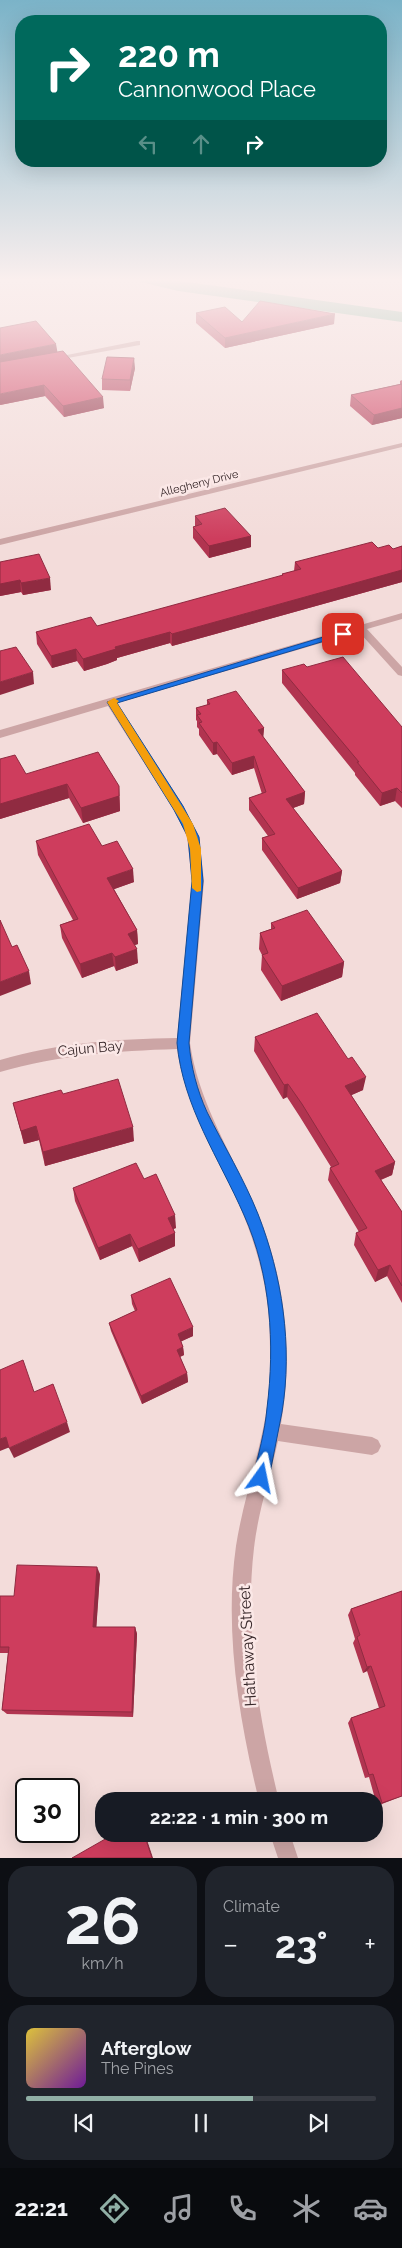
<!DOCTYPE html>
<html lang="en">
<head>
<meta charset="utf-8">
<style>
	body { margin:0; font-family:Raleway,sans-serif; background:#20242c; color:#f1f3f6; height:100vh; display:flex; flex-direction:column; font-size:19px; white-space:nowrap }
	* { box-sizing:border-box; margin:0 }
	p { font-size:16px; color:#9ea1a6 }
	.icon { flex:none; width:28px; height:28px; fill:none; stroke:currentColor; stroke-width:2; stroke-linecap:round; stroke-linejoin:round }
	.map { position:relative; height:1858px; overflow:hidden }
	.drawer { display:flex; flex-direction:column; gap:8px; padding:8px; background:#0d0f14; flex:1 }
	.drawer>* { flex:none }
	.hud { position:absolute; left:15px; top:15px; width:372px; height:152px; border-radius:20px; box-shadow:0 5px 20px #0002; background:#00695c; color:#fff; overflow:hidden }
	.speed { position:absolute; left:15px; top:1778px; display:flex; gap:10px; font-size:25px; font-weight:700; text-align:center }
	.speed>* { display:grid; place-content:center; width:65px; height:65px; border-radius:50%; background:#171b24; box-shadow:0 5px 20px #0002; line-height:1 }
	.speed .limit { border:2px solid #111; border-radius:8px; background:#fff; color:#111 }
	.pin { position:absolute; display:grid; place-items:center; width:42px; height:42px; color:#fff; margin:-21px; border-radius:10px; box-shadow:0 2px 8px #0006 }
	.me { position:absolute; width:55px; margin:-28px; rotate:12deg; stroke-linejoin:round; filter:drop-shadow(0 0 4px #0008) }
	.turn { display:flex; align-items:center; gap:18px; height:105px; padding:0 20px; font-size:22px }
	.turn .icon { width:65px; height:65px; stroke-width:2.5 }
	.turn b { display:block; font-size:35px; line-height:42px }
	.lanes { display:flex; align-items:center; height:48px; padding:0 20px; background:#0003; justify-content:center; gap:25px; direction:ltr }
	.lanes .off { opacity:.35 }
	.big { font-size:38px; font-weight:700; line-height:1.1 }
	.drawer .widget { flex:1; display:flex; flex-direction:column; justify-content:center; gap:8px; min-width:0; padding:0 18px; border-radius:20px; background:#20242c }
	.drawer .dial { align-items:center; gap:0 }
	.dial b { font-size:65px; line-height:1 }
	.song { display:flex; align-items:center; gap:15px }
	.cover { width:60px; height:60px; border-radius:8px; background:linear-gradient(135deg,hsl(50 70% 55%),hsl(280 70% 35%)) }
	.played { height:5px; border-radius:2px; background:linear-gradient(90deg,#90afa5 65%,#363941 65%) }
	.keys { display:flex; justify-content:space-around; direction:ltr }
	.heat { display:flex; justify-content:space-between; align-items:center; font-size:28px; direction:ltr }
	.drawer .tiles { flex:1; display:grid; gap:8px; grid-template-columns:1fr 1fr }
	.widget:last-child { grid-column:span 2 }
	.trip { position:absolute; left:95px; top:1792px; width:288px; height:50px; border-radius:20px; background:#171b24; box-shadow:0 5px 20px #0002; font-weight:700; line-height:50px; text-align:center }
	.dock { display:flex; height:80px; justify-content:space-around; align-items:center; background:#090b0e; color:#9ea1a6 }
	.dock .icon { width:35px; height:35px }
	.dock .active { color:#90afa5 }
	.dock b { font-size:22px; color:#f1f3f6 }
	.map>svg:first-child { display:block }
</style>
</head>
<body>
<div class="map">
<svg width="402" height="1858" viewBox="0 0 402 1858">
	<rect width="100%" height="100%" fill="#f3dcda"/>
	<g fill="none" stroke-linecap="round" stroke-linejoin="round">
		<polygon fill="#77b299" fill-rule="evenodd" points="138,279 166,279 402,312 402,322 178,291 141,282"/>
		<g fill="#cca5a5" fill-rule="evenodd">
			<polygon points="137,341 140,341 140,345 51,361 47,359"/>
			<polygon points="402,443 402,447 0,545 0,539"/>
			<path d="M402 613V619L367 629 402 667V676L398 675 359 632 117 703 183 806 199 837 204 881 190 1043C198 1098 225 1142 248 1191 283 1264 295 1344 281 1424L372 1437 378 1440 381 1446 378 1452 372 1455 278 1441C270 1477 258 1512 254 1548 244 1634 259 1718 279 1801H259C239 1719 224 1631 236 1546 242 1507 255 1468 263 1429 271 1393 271 1357 269 1320 266 1278 254 1238 237 1200 215 1150 185 1104 177 1049 116 1051 59 1055 0 1072V1060C58 1043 116 1039 177 1038L192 881 187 837 174 810 108 706 0 738V730Z"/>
			<polygon points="270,1834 290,1834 298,1858 278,1858"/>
		</g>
	</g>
	<g fill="#b13450">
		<polygon points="196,313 242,322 334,324 225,348 196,323"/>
		<polygon points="57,352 104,408 64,417 45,396 0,405"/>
		<polygon points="135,368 130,391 102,390 102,379"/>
		<polygon points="402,380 402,418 372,425 350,406 351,395 400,384 400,381"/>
		<polygon points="195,516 251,536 251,547 209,558 193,538 193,527 195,526"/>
		<polygon points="402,546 402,582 172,646 170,643 117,658 117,660 107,664 84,671 77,661 52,668 37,644 36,632 97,626 282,576 282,574 294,571 295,562 378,548 393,549"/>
		<polygon points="0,562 51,590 23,595 21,592 0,596"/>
		<polygon points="307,667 402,727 402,808 395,801 380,806 355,775 355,773 282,683 282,670"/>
		<polygon points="207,700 264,728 263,737 305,792 304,804 293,808 342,871 340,883 297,899 262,850 262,838 268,836 249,810 249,798 262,794 254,768 232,775 217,754 213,755 199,735 199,729 197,727 197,721 196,720 196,708 207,705"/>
		<polygon points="0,759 26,774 119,786 120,811 83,823 69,798 0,819"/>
		<polygon points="36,841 102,846 134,882 114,889 137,930 138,944 134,945 138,963 116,971 114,966 82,978 62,938 60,925 73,920 38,855"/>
		<polygon points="271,923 344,962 342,977 281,1001 261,970 262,955 259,949 260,933 271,929"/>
		<polygon points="255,1037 363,1090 351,1095 395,1162 392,1175 381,1180 402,1212 402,1303 387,1276 375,1282 354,1245 356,1233 359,1232 328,1180 330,1168 331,1167 300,1117 287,1097 283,1099 254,1051"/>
		<polygon points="63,1094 134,1141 45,1166 39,1140 24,1144 13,1103"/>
		<polygon points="144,1179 176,1228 173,1229 175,1233 175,1246 139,1262 132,1246 100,1260 75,1201 73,1188"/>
		<polygon points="131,1295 193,1336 181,1341 183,1347 184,1355 180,1357 187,1373 188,1382 142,1404 111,1331 109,1323 135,1311 132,1304"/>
		<polygon points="100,1574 96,1627 135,1627 137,1634 133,1717 7,1714 2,1710 8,1653 0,1653 0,1596 14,1596"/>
		<polygon points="402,1591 402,1796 377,1806 369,1777 365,1778 348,1723 351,1718 379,1708 367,1671 363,1673 353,1643 355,1639 348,1615 351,1609"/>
	</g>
	<g fill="#902b41">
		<polygon points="335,314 334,324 225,348 225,338"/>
		<polygon points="56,344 58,355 0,366 0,355"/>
		<polygon points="134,358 135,368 130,391 130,380"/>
		<polygon points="44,385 45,396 0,405 0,394"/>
		<polygon points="103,397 104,408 64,417 63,406"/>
		<polygon points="402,408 402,418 372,425 374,415"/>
		<polygon points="251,536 251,547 209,558 209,546"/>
		<polygon points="402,570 402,582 172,646 172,634"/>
		<polygon points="50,578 51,590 23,595 21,583"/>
		<polygon points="20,580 21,592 0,596 0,584"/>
		<polygon points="170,632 170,643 117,658 117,660 107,664 84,671 83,659 115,647"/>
		<polygon points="76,649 77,661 52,668 51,656"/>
		<polygon points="33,672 34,684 0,695 0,682"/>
		<polygon points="264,728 263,740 258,730"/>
		<polygon points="217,742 217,754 213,755 213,743"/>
		<polygon points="254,756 254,768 232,775 232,763"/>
		<polygon points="67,784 69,798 0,819 0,804"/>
		<polygon points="119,786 120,811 83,823 81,808"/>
		<polygon points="397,788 395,801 380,806 382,793"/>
		<polygon points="305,792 304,804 285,811 286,799"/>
		<polygon points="133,869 134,882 109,891 107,878"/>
		<polygon points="342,871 340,883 297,899 298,888"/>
		<polygon points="137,930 138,944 129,947 128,934"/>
		<polygon points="137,949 138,963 116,971 115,957"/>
		<polygon points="112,953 114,966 82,978 80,964"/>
		<polygon points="344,962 342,977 281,1001 282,986"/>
		<polygon points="29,971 31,984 0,996 0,982"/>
		<polygon points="366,1077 363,1090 343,1099 345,1086"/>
		<polygon points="288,1084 287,1097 283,1099 284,1085"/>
		<polygon points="36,1126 39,1140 24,1144 21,1131"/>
		<polygon points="133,1127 134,1141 45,1166 43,1152"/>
		<polygon points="395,1162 392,1175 372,1183 375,1171"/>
		<polygon points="175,1215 176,1228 168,1231 168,1218"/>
		<polygon points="175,1233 175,1246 139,1262 138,1249"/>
		<polygon points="130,1234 132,1246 100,1260 98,1248"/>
		<polygon points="390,1265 387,1276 375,1282 378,1270"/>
		<polygon points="193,1327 193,1336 178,1343 178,1334"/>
		<polygon points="183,1347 184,1355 177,1358 177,1350"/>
		<polygon points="187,1373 188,1382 142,1404 141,1396"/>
		<polygon points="67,1422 70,1432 14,1458 9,1448"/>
		<polygon points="6,1437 10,1447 0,1451 0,1439"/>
		<polygon points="97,1567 100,1574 96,1633 93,1627"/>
		<polygon points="135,1627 137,1634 133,1717 132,1712"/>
		<polygon points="371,1666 367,1671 363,1673 367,1667"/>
		<polygon points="144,1834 145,1834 153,1858 152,1858"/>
	</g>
	<g fill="#ce3d5d" stroke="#902b41">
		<polygon points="260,301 335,314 225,338 196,313 225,307 242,322"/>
		<polygon points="36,321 56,344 0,355 0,328"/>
		<polygon points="63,351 103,397 63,406 44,385 0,394 0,362"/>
		<polygon points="107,357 134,358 130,380 102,379"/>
		<polygon points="402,384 402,408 374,415 351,395"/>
		<polygon points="225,508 251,536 209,546 193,527 202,524 195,516"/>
		<polygon points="372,542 378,548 389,545 393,549 402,546 402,570 172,634 170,632 115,647 116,649 106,652 83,659 76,649 51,656 36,632 91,617 97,626 283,575 282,574 301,569 295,562"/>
		<polygon points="39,554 50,578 21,583 20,580 0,584 0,562"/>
		<polygon points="16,647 33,672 0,682 0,651"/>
		<polygon points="343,657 402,727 402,793 397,788 382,793 357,762 359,762 282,670 304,664 307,667"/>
		<polygon points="236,691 264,728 258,730 305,792 286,799 342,871 298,888 262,838 275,834 249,798 266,792 254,756 232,763 217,742 213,743 199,723 202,722 197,715 201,714 196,708 210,704 207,700"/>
		<polygon points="98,752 119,786 119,796 81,808 67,784 0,804 0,759 15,755 26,774"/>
		<polygon points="89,824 102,846 117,841 133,869 107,878 137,930 128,934 137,949 115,957 112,953 80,964 60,925 78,919 36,841"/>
		<polygon points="307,910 344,962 282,986 262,955 268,953 260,933 275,928 271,923"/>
		<polygon points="0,920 12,947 17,945 29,971 0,982"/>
		<polygon points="317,1013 348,1059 352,1057 366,1077 345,1086 395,1162 375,1171 402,1212 402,1286 390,1265 378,1270 356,1233 367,1228 330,1168 339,1164 302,1104 288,1084 284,1085 255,1037"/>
		<polygon points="118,1079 133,1127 43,1152 36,1126 21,1131 13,1103 61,1090 63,1094"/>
		<polygon points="136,1163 144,1179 156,1174 175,1215 168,1218 175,1233 138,1249 130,1234 98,1248 73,1188"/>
		<polygon points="170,1278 193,1327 178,1334 183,1347 177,1350 187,1373 141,1396 109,1323 137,1310 131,1295"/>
		<polygon points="23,1360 34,1392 53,1384 67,1422 9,1448 6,1437 0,1439 0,1370"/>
		<polygon points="17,1565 97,1567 93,1627 135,1627 132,1712 2,1710 9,1647 0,1647 0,1596 14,1596"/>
		<polygon points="402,1591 402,1796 382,1803 373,1774 369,1775 351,1718 385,1706 371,1666 367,1667 357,1637 360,1635 351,1609"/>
		<polygon points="114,1834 144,1834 152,1858 72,1858"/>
	</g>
	<linearGradient id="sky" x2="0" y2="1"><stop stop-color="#7bb3c8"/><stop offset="0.52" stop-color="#faefee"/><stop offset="1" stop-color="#faefee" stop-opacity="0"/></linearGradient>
	<rect width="402" height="539" fill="url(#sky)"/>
	<path fill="#1a73e8" stroke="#114b97" d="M340 632 348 634 117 703 183 806 199 837 203 881 189 1043C191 1067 197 1090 207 1112 224 1146 244 1179 258 1214 282 1275 293 1346 282 1412 278 1434 273 1456 269 1478L266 1484 261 1486 255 1484 253 1478C258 1455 265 1432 267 1408 275 1344 271 1275 244 1215 219 1158 183 1107 177 1043L192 881 188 837 174 810 107 702Z"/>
	<polygon fill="#f59e0b" points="114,698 119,701 117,703 193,824 201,849 201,891 197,892 192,888 190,849 183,824 107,702"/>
	<g text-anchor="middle" stroke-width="5" stroke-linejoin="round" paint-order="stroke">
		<g font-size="11" fill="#372729" stroke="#fbe8e7">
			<text transform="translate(199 483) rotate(-14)" y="4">Allegheny Drive</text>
		</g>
		<g font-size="14" fill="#372729" stroke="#fbe8e7">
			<text transform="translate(90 1048) rotate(-5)" y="5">Cajun Bay</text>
		</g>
		<g font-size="16" fill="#372729" stroke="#fbe8e7">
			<text transform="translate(247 1646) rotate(-93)" y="6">Hathaway Street</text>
		</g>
	</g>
</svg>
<div class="speed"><div class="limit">30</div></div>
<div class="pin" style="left:343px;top:634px;background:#d93025"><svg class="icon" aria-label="arrive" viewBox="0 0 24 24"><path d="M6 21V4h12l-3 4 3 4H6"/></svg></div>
<svg class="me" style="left:261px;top:1478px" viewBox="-20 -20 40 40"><path d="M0-17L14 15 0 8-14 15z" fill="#1a73e8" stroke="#fff" stroke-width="4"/></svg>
<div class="trip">22:22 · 1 min · 300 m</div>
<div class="hud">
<div class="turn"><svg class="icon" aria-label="right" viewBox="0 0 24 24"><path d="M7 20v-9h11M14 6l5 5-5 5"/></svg><div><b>220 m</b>Cannonwood Place</div></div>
<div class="lanes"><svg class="icon off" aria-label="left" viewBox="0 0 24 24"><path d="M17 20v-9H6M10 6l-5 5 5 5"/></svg><svg class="icon off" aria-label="ahead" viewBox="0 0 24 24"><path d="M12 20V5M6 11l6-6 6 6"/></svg><svg class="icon" aria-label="right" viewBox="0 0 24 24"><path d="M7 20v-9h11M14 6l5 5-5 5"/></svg></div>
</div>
</div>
<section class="drawer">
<div class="tiles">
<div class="widget dial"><b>26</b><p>km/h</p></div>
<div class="widget"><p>Climate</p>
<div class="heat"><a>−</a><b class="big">23°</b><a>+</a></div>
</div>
<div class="widget">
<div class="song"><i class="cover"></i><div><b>Afterglow</b><p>The Pines</p></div></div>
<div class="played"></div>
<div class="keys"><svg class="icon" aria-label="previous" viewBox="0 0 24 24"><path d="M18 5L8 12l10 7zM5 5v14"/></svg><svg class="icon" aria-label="pause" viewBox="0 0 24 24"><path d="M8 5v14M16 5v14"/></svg><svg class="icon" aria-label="next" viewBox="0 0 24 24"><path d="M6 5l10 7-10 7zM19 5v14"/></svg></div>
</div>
</div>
</section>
<nav class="dock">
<b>22:21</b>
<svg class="icon active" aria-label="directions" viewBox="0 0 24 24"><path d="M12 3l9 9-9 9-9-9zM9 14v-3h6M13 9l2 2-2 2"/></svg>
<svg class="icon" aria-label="music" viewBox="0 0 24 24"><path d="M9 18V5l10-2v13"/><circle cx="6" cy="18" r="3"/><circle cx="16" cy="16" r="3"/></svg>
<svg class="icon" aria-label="phone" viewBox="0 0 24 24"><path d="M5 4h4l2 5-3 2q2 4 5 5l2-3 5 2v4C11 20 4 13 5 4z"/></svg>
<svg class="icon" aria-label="climate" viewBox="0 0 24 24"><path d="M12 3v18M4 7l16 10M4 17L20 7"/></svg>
<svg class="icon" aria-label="car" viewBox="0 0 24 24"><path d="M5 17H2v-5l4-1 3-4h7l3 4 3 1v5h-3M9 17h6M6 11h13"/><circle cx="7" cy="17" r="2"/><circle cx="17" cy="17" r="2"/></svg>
</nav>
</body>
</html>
